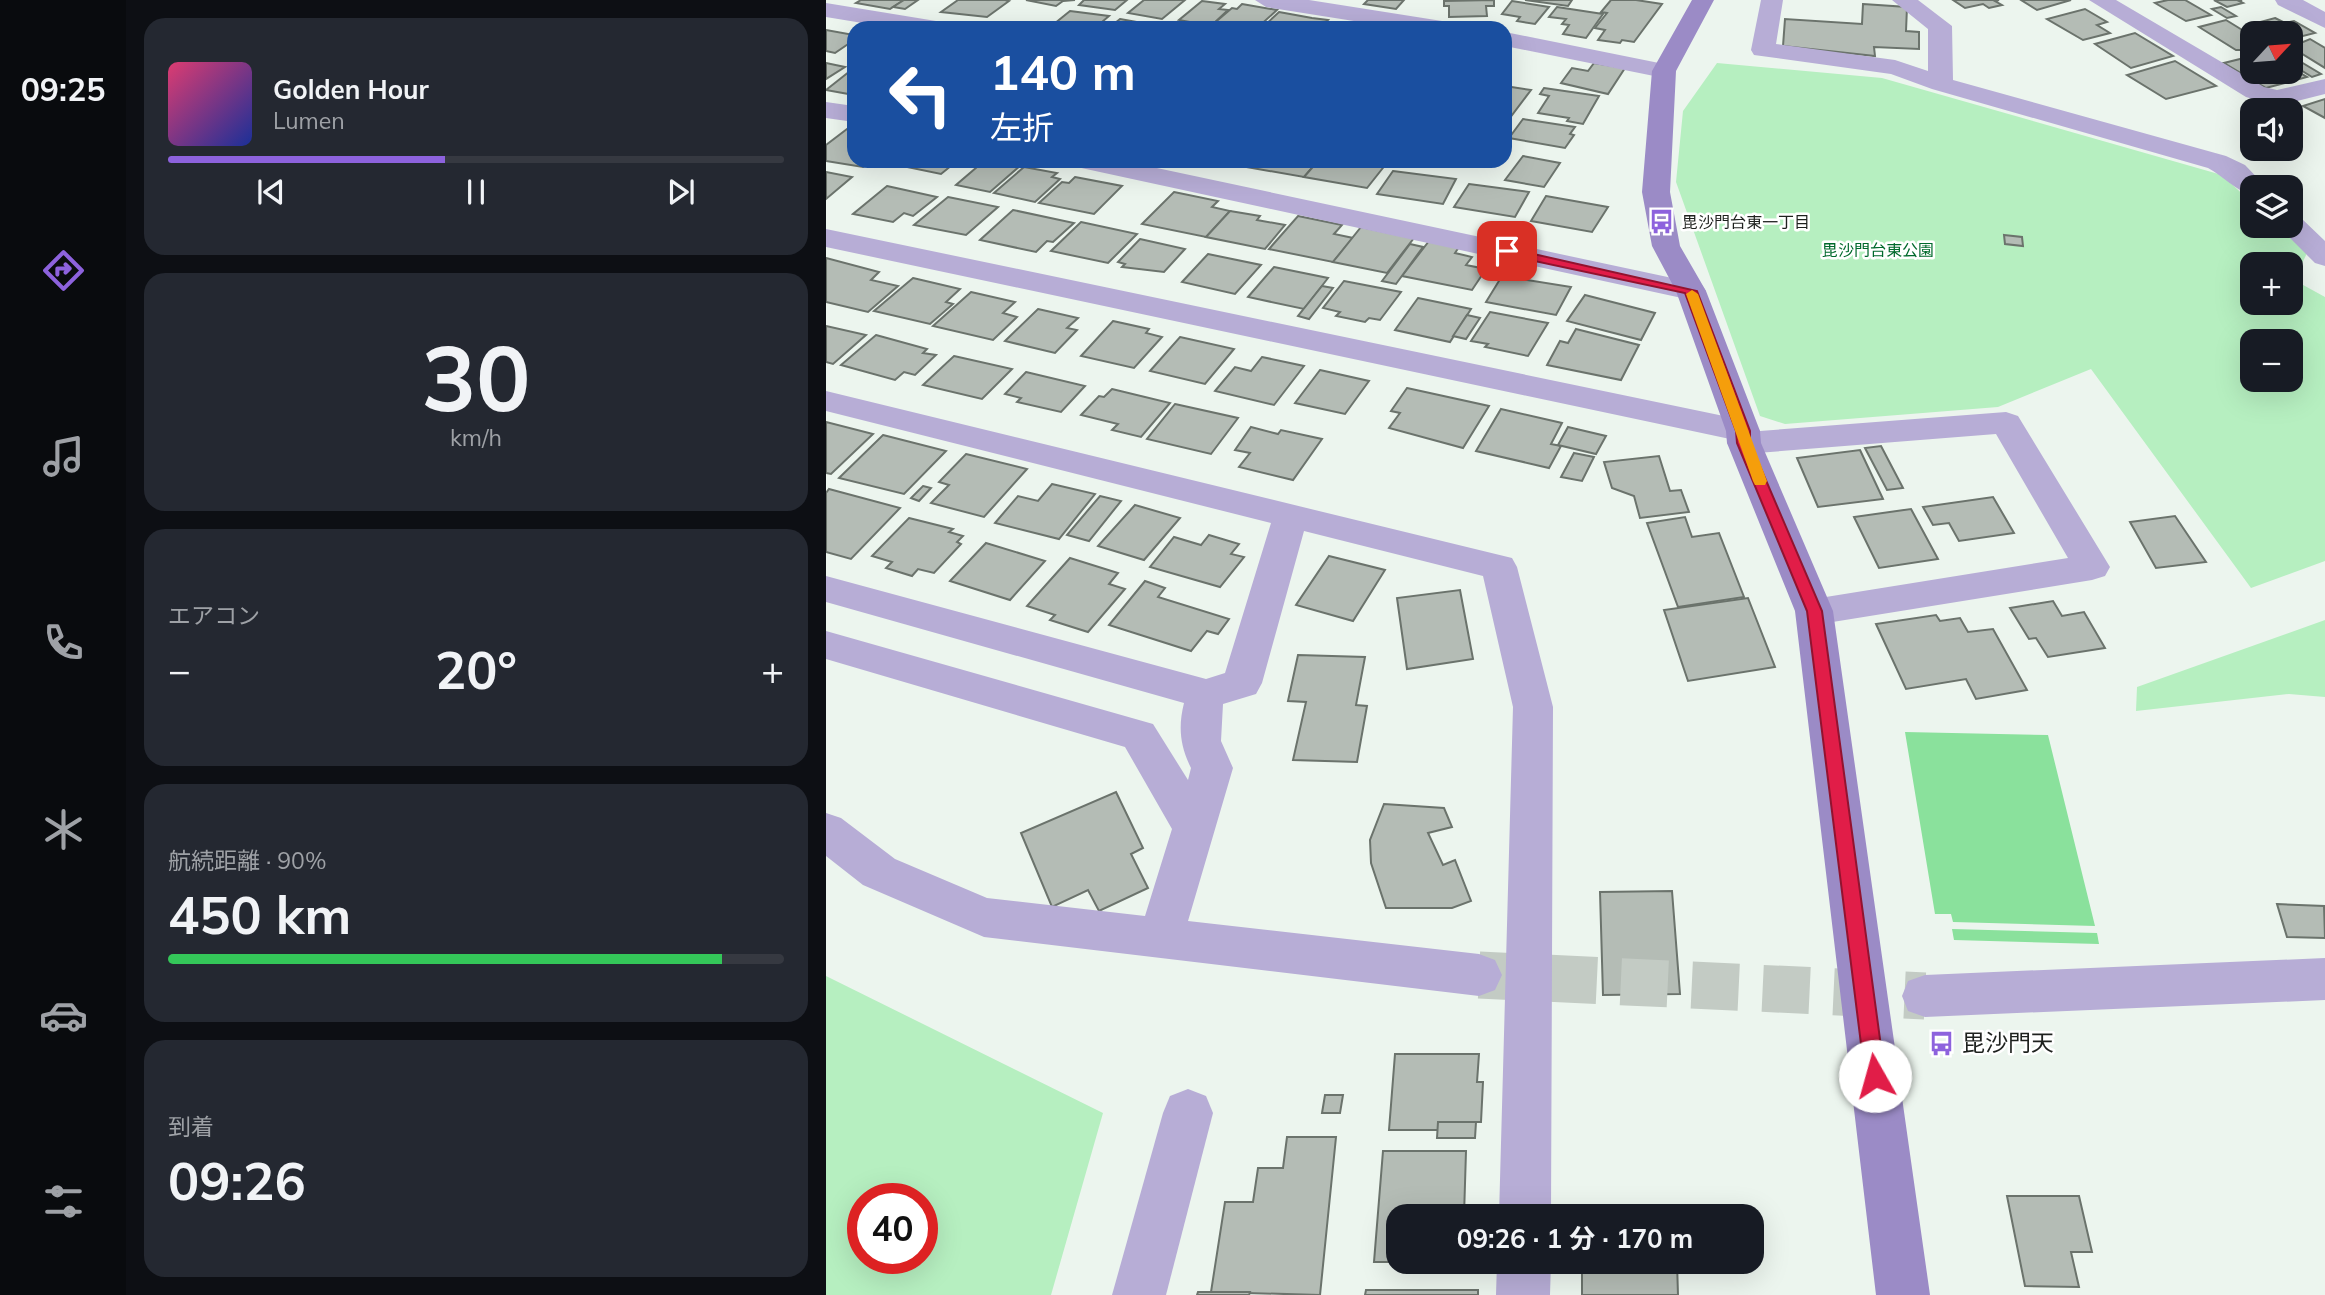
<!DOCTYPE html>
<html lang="ja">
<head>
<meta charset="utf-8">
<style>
	body { margin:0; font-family:Mulish,"Noto Sans JP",sans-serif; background:#242831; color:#f1f3f6; height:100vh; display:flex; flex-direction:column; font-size:26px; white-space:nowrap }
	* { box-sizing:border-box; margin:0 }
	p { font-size:23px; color:#9ea1a6 }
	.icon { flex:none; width:38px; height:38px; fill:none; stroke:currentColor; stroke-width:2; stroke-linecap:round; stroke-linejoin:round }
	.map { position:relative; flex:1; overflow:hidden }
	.side { display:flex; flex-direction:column; gap:18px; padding:18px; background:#0d0f14; width:700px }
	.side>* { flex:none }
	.guide { position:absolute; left:21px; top:21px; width:665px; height:147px; border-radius:21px; box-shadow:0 7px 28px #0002; background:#1a4fa0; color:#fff; overflow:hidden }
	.needle { width:46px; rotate:64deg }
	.controls { position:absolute; left:1414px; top:21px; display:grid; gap:14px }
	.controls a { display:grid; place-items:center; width:63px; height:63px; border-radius:14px; background:#171b24; box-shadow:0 7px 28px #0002; font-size:35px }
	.speed { position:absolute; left:21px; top:1183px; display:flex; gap:14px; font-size:35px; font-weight:700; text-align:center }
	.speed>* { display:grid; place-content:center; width:91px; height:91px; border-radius:50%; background:#171b24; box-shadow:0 7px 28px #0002; line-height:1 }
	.speed .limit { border:10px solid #d22; background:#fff; color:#111 }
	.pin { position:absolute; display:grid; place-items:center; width:60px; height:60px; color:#fff; margin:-30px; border-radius:14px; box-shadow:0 4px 10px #0006 }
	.me { position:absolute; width:77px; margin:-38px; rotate:353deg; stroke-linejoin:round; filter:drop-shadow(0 0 5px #0008) }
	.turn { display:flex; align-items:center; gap:24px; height:147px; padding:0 28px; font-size:32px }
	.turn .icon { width:91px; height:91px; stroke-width:2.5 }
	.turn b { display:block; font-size:49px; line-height:60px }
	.big { font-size:52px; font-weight:700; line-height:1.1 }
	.side .card { flex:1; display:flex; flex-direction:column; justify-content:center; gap:10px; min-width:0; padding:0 24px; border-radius:21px; background:#242831 }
	.side .dial { align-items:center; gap:0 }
	.dial b { font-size:91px; line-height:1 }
	.song { display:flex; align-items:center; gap:21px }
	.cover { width:84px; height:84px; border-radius:10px; background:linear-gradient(135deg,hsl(340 70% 55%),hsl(230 70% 35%)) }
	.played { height:7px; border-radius:4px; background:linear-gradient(90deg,#8d62dd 45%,#363941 45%) }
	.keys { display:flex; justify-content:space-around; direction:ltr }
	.heat { display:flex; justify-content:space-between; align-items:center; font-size:38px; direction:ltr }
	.charge { height:10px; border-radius:5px; background:linear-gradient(90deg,#34c759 90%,#363941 0) }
	.trip { position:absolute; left:560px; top:1204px; width:378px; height:70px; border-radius:21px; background:#171b24; box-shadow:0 7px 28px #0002; font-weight:700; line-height:70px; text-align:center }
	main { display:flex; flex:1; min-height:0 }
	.dock { display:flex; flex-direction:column; width:126px; justify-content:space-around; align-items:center; background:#090b0e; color:#9ea1a6 }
	.dock .icon { width:49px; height:49px }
	.dock .on { color:#8d62dd }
	.dock b { font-size:32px; color:#f1f3f6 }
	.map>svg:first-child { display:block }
</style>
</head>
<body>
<main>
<nav class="dock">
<b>09:25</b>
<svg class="icon on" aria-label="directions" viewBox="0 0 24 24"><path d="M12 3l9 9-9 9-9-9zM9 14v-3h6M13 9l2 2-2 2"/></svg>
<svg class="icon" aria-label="music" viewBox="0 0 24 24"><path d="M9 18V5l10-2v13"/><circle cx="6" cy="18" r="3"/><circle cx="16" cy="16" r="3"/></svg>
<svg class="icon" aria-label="phone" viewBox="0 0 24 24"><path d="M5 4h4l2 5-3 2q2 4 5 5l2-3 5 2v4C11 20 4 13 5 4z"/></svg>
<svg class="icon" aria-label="climate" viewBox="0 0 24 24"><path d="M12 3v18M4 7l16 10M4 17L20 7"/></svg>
<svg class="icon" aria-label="car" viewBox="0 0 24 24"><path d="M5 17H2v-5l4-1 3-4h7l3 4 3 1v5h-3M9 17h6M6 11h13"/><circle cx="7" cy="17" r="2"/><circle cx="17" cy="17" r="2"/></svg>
<svg class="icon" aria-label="filters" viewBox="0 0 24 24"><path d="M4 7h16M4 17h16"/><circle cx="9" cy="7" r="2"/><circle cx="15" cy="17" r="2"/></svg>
</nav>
<section class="side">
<div class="card">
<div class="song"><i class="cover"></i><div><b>Golden Hour</b><p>Lumen</p></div></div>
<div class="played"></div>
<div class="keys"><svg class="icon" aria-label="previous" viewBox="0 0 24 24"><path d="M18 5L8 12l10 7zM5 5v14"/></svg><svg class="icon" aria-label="pause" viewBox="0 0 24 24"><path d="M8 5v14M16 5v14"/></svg><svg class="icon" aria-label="next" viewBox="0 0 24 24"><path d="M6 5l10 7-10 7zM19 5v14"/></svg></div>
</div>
<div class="card dial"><b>30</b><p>km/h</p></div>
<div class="card"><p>エアコン</p>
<div class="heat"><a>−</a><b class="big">20°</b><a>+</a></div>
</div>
<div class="card"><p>航続距離 · 90%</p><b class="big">450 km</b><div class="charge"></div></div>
<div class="card"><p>到着</p><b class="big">09:26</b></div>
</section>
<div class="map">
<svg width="1499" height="1295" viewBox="0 0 1499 1295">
	<rect width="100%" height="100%" fill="#ecf5ee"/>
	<g fill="#b6efc0" fill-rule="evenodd">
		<path d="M891 63 1056 78 1396 175 1426 203V226H1451L1481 253 1468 280 1499 297V561L1425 588 1265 369 1172 407 959 424 934 416 850 182 857 111ZM1426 264H1465V303H1426ZM1426 341H1465V380H1426Z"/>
		<polygon points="1499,620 1499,697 1463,694 1310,711 1311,687"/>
		<path d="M0 976 277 1113 225 1295H0ZM37 1199H96V1258H37Z"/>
	</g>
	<g fill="#8ae19c">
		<polygon points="1079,732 1222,735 1269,926 1127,922 1125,914 1109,914"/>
		<polygon points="1126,929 1271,933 1273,944 1128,940"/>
	</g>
	<g fill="#b4bcb5" stroke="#6b736c" stroke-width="2">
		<polygon points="35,0 78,0 64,9 30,3"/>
		<polygon points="78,0 92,0 79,9 67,7"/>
		<polygon points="132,0 179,0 183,1 161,17 115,12"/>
		<polygon points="200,0 249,0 237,1 230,6"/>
		<polygon points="258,0 301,0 289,10 253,5"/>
		<polygon points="318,0 359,0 336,19 302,13"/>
		<polygon points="542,0 578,0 570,9 538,4"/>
		<polygon points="668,0 668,6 660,6 661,16 623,17 623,6 618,6 618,1"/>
		<polygon points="699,0 746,0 742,6"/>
		<polygon points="785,0 810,0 836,4 808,42 796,40 794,43 772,40 779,30 769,28 781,13 775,12"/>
		<polygon points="1127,0 1173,0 1169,1 1176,5 1163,8 1157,4 1139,8"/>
		<polygon points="1195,0 1245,0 1211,10"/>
		<polygon points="1342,0 1359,0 1385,15 1360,21 1329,3"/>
		<polygon points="1388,0 1416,0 1413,1 1417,3 1401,7"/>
		<polygon points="376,1 399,4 393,9 402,10 385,26 353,20"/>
		<polygon points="686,1 723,7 709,24 691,21 694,17 676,14"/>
		<polygon points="416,4 451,10 431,28 386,25 406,8 411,9"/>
		<polygon points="1037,4 1081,7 1080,31 1093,32 1093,49 1048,47 1049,56 957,46 959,19 1036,24"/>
		<polygon points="731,7 777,14 760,38 737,34 743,25 736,24 740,19 723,17"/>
		<polygon points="1395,7 1410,16 1401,18 1386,9"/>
		<polygon points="1259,9 1281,22 1271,25 1284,33 1257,40 1221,19"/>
		<polygon points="244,11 283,16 269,28 223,28"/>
		<polygon points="453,12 486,18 502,20 494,28 436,28"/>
		<polygon points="1449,18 1459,23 1468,21 1489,33 1465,39 1465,33 1438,33 1423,25"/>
		<polygon points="294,19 333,26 283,28"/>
		<polygon points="1400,20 1426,36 1426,50 1410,50 1373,27"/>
		<polygon points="0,30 28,35 28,40 9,53 0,51"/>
		<polygon points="1309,33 1347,56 1305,68 1269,44"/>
		<polygon points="1484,39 1499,48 1499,68 1465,47"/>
		<polygon points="1426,56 1426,72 1465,72 1465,68 1481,77 1440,88 1398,63"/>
		<polygon points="1465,56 1495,74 1486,77 1465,64"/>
		<polygon points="1349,61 1390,86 1340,99 1301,75"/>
		<polygon points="0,63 19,67 0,79"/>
		<polygon points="768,63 799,68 782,94 735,83 746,68 762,71"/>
		<polygon points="24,71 28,72 28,95 0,90"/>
		<polygon points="679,86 705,90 683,119 679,118"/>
		<polygon points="718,88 773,96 757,124 741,121 743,118 712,113 723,96 714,94"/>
		<polygon points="1499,99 1499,118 1477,106"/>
		<polygon points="697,119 749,127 744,134 748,135 739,148 683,138"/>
		<polygon points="21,129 28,130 28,161 45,161 37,167 0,161 0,145"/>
		<polygon points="697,156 734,163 718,187 679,180"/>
		<polygon points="89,161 131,161 115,174 81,167"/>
		<polygon points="158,161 195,165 164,192 130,185"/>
		<polygon points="419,161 492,161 478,177 415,166"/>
		<polygon points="492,161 543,161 560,164 541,188 478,177"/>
		<polygon points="198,167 231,173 226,177 234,179 209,202 168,193"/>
		<polygon points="567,171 630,179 617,204 551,194"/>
		<polygon points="0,172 26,177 0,199"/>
		<polygon points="249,177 296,186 268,214 213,203 236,182 243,183"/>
		<polygon points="643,184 703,192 689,217 628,207"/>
		<polygon points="61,186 111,197 87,216 78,213 67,222 27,214"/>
		<polygon points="348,192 392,201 386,207 404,211 380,237 316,224"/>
		<polygon points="720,196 782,207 766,232 705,221"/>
		<polygon points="122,197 172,207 140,235 88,225"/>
		<polygon points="187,210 248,223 227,242 221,241 210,252 154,240"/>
		<polygon points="404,211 434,216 431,220 459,225 439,249 380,237"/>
		<polygon points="472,216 516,225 508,234 527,238 507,262 443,249"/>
		<polygon points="255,222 311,234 282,263 225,251"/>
		<polygon points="535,227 588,238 561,273 507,262"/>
		<polygon points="1178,235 1196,237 1197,246 1179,244"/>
		<polygon points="314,239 359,249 338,272 296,267 299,264 292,262"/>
		<polygon points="603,241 633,247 629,253 646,257 640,265 660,269 646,290 576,276"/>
		<polygon points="584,244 597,247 570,284 556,281"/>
		<polygon points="382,254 435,265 409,294 356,282"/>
		<polygon points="0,258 53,272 45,280 72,286 42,312 0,302"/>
		<polygon points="448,267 502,278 478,309 422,297"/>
		<polygon points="676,276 745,287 730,315 660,302"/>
		<polygon points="87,278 134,289 120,302 127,304 104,324 48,311"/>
		<polygon points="518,281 575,292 554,320 543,318 539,322 510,316 514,312 497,308"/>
		<polygon points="496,286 507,288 483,319 472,316"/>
		<polygon points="145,292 189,302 177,313 191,317 167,340 107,326"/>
		<polygon points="759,295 829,313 815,340 741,321"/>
		<polygon points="592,298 645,309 624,342 569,330"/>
		<polygon points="212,309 252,318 241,328 251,330 229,353 179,341"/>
		<polygon points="664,312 722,323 702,356 659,347 662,344 645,341"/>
		<polygon points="641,315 654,318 640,339 627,336"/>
		<polygon points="287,321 323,329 320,333 336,337 308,368 255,356"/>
		<polygon points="0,326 40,335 7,364 0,362"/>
		<polygon points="750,329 813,345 795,380 721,365 734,341 742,343"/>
		<polygon points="50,335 101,349 97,353 110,355 89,375 78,372 69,380 15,365"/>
		<polygon points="354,337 408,349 379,384 324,371"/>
		<polygon points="128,356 186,369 156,399 97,385"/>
		<polygon points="436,357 478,366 448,405 389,391 409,367 425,371"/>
		<polygon points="494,370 543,381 519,414 469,403"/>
		<polygon points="200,372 259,386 235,412 191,402 195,398 179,394"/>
		<polygon points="581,388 663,406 637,448 563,428 574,413 565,411"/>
		<polygon points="286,389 344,403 315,437 286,430 292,424 255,415 273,396 278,397"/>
		<polygon points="349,404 412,418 385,454 321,439"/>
		<polygon points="675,409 736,423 725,444 735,446 723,468 650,451"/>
		<polygon points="0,422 47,434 5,474 0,473"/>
		<polygon points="425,427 452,434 455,430 496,439 467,480 413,467 424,453 409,450"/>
		<polygon points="742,427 780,436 770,454 732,445"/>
		<polygon points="57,435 120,451 78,494 13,478"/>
		<polygon points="1055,446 1077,488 1061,490 1039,448"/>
		<polygon points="1034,450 1057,499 992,507 971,458"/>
		<polygon points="748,453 768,457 756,481 735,477"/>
		<polygon points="140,454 201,469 158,517 105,503 123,485 113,482"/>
		<polygon points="833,456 844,491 855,490 863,512 814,518 808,496 786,488 778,462"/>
		<polygon points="226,484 269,494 233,539 169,523 192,496 212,501"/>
		<polygon points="97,486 105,488 93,501 85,498"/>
		<polygon points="3,489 74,508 25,559 0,552 0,493"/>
		<polygon points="274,496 295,501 263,541 241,535"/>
		<polygon points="1167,497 1188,533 1133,541 1123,523 1107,525 1097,507"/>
		<polygon points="309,505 354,518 318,560 272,546"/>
		<polygon points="1085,509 1112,559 1053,568 1028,517"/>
		<polygon points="1349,516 1380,562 1330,568 1304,522"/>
		<polygon points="859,517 866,537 893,533 918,597 852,607 821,523"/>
		<polygon points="83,518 127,529 123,532 137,536 131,542 135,544 108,573 92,569 86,576 60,568 66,562 46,556"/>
		<polygon points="383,535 413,544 405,554 418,557 394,587 324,567 348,537 375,545"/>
		<polygon points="160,543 219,561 184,600 124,581"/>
		<polygon points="503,556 559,570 527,621 470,605"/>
		<polygon points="244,558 292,573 283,584 299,589 262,632 224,620 229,615 201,606"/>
		<polygon points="319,581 339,588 332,597 403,619 392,634 381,631 365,651 283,625"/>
		<polygon points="634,590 647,659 581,669 571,598"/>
		<polygon points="922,598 949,667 862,681 838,610"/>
		<polygon points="1227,601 1236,616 1258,612 1279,648 1222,657 1210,638 1203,639 1184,608"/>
		<polygon points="1110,615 1114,621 1134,618 1142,632 1167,629 1201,690 1150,699 1140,679 1080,689 1050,624"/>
		<polygon points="472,655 539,657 530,705 541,706 531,762 467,760 480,702 462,701"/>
		<polygon points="290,792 317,848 305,854 322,888 273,911 262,890 226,907 195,833"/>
		<polygon points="558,804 618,808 626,827 602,833 617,865 629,860 645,901 626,908 560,908 545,863 544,840"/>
		<polygon points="846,891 854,994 777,995 774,892"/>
		<polygon points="1451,904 1498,906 1499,938 1461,937"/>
		<polygon points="569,1054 653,1054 651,1082 657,1082 655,1122 612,1122 612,1130 563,1130"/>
		<polygon points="499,1095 517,1095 514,1113 496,1113"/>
		<polygon points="612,1122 650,1122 649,1138 611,1138"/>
		<polygon points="461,1137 510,1137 494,1295 385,1292 399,1202 427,1202 432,1168 457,1168"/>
		<polygon points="557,1151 640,1151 638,1216 572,1216 572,1262 593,1262 548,1262"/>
		<polygon points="1181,1196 1253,1196 1266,1252 1245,1252 1253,1287 1199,1286"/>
		<rect x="787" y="1209" width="61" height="7"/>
		<polygon points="851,1262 852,1295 756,1295 756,1263"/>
		<polygon points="540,1290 652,1290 652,1295 539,1295"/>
		<polygon points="372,1292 424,1292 423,1295 371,1295"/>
	</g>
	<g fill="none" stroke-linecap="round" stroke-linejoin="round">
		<polyline stroke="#c3cbc4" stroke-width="47" stroke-dasharray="47 24" stroke-linecap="butt" points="653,975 1099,996"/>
		<g fill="#b7add6" fill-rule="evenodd">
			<polygon points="429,0 483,0 616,21 624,23 628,28 572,28 440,7"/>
			<path d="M935 0H957L950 44 1069 60 1102 71V29L1066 0H1092L1126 26 1127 80 1400 156 1419 165 1440 187H1426V195C1410 191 1397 176 1382 168L1106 89 1065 74 928 55 925 50Z"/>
			<polygon points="1263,0 1290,0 1438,87 1451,90 1499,79 1499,94 1451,106 1420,97"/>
			<polygon points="1449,0 1477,0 1499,12 1499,28 1452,5"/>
			<polygon points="0,3 110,21 118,23 122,28 67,28 0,17"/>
			<polygon points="679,32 838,64 847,66 850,71 847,76 838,78 679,46"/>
			<polygon points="0,102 28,106 28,122 0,118"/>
			<polygon points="247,161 298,161 865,282 876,285 880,291 876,297 865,300 260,169 251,167"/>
			<polygon points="1465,216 1475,218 1499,241 1499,266 1489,263 1452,226 1465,226"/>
			<polygon points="0,229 917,420 929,423 934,431 1180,412 1192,416 1284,567 1279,576 1266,580 988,625 975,621 969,611 975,601 1242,558 1170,434 918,454 906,451 901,443 904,439 0,247"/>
			<path d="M0 391 686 558 691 567 727 707 725 1216H673L687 707 657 576 478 531 436 683 430 694 397 704 395 741 407 768 362 921 653 954 669 960 676 975 669 990 653 996 158 937 37 885 0 856V813L15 818 69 859 161 898 319 916 346 829 299 747 0 659V631L327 724 362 780 365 768C354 746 352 727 358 703L0 602V576L380 679 399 673 445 523 0 411Z"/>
			<polygon points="1499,958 1499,1000 1099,1017 1082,1011 1076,996 1082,981 1099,975"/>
			<polygon points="362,1089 380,1096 387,1113 340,1295 286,1295 337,1113 344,1096"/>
			<polygon points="671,1262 725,1262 724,1295 670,1295"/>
		</g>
		<polygon fill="#9b8bc6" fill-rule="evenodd" points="866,0 888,0 850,71 844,192 854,246 880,291 934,431 935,443 1007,611 1104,1295 1050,1295 969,611 901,443 900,431 850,291 826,246 816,192 826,71"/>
	</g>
	<polygon fill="#e11d48" stroke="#92132f" stroke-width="2" points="681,248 871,291 924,431 924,443 996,611 1059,1076 1056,1083 1049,1086 1042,1083 1039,1076 981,611 911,443 910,431 859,293 676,254 675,251"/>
	<polygon fill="#f59e0b" points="866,290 872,294 941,481 939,485 929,485 927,481 860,294"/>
	<defs>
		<symbol id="bus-bare" viewBox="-9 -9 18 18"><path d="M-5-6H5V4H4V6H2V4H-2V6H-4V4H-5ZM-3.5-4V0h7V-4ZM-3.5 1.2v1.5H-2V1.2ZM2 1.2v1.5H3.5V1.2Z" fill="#8d62dd" stroke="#fff" stroke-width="2.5" paint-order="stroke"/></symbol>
	</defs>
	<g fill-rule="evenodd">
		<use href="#bus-bare" x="818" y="204" width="35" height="35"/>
		<use href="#bus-bare" x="1098" y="1026" width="35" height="35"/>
	</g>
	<g text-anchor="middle" stroke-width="5" stroke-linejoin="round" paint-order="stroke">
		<g font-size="16" fill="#1e211e" stroke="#fff" text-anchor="start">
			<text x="856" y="228">毘沙門台東一丁目</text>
		</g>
		<g font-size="16" fill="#00692c" stroke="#fff">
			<text x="1052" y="256">毘沙門台東公園</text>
		</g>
		<g font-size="23" fill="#1e211e" stroke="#fff" text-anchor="start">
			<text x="1136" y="1051">毘沙門天</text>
		</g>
	</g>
</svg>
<div class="controls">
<a><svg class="needle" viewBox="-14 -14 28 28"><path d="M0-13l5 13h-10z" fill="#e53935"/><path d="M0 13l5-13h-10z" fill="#9ea1a6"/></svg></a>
<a><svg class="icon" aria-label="sound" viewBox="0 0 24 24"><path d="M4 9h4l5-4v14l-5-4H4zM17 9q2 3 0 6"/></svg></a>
<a><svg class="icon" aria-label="layers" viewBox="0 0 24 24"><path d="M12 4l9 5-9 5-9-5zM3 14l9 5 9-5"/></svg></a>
<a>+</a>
<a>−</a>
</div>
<div class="speed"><div class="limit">40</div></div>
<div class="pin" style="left:681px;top:251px;background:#d93025"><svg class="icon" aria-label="arrive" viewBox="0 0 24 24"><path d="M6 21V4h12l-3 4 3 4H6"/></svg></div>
<svg class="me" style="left:1049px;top:1076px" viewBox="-20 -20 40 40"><circle r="19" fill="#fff"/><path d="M0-13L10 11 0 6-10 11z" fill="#e11d48"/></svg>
<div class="trip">09:26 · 1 分 · 170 m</div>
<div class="guide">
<div class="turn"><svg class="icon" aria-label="left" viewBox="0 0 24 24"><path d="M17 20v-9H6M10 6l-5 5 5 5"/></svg><div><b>140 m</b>左折</div></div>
</div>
</div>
</main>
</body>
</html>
